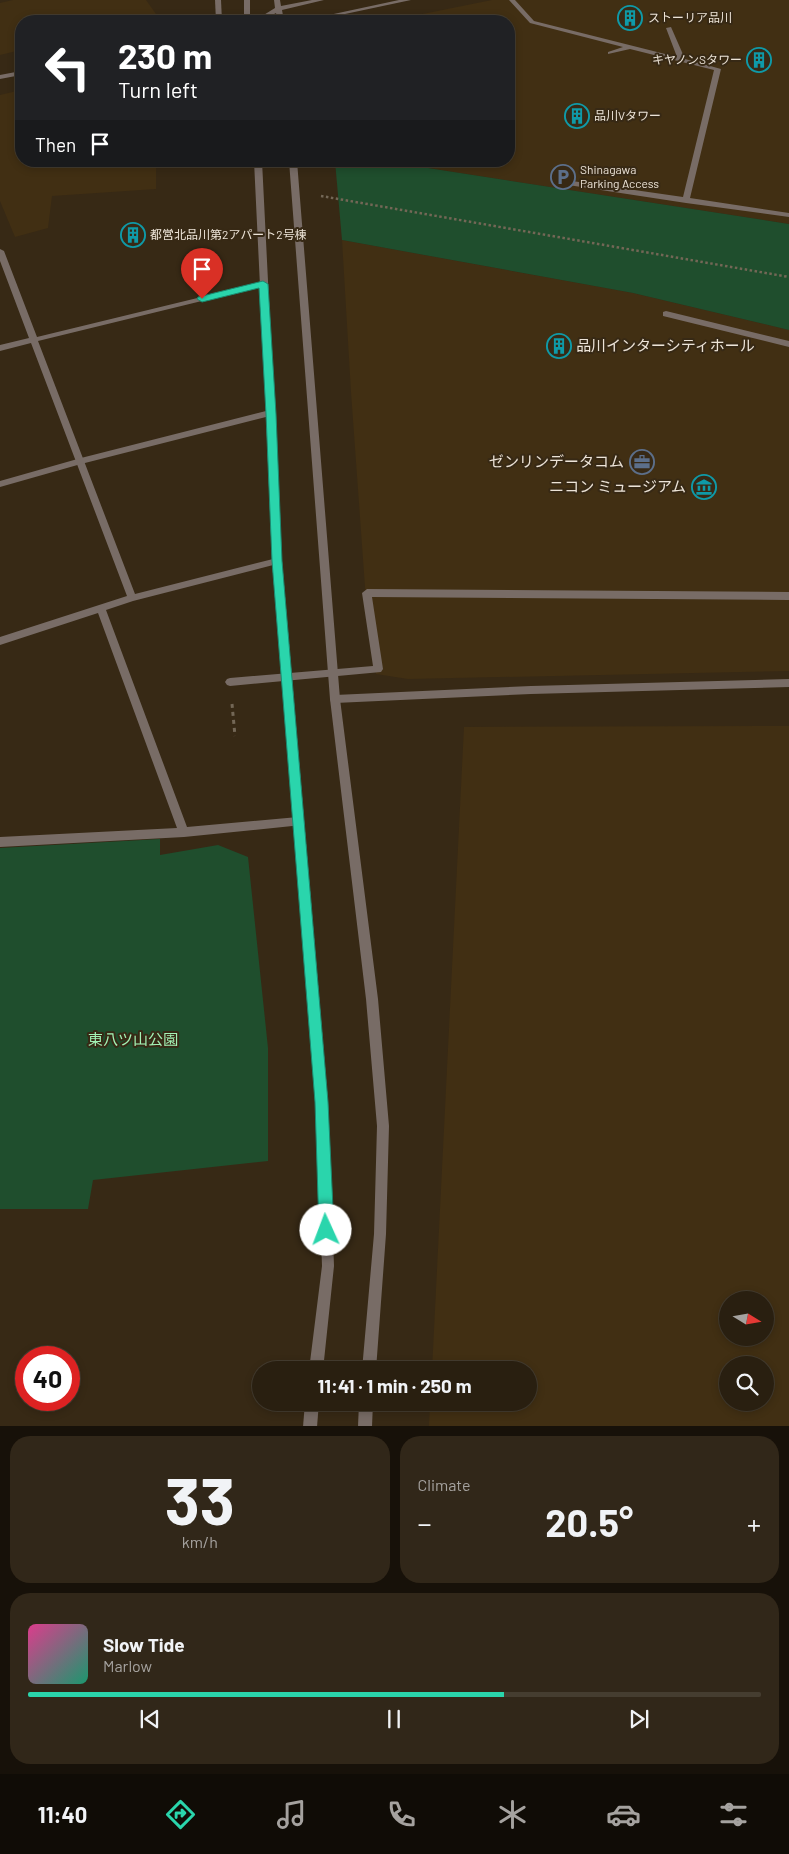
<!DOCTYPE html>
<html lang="en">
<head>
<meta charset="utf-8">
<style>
	body { margin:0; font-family:Barlow,"Noto Sans JP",sans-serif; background:#312719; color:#f1f3f6; height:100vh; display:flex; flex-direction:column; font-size:19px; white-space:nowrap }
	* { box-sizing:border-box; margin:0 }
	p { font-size:16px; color:#a5a29f }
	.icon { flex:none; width:28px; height:28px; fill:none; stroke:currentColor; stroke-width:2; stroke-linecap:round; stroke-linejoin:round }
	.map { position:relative; height:1426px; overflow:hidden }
	.sheet { display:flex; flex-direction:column; gap:10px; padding:10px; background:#171109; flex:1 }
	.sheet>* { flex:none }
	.banner { position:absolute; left:15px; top:15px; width:500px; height:152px; border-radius:20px; box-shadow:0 2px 8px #0003,0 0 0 1px #453d30; background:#202124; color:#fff; overflow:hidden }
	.needle { width:32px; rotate:101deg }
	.buttons { position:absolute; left:719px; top:1291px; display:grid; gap:10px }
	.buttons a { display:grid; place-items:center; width:55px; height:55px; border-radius:50%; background:#291f10; box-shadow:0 2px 8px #0003,0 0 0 1px #453d30; font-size:25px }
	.speed { position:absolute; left:15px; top:1346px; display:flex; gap:10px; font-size:25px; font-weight:700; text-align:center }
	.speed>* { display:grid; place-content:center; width:65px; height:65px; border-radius:50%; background:#291f10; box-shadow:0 2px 8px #0003,0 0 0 1px #453d30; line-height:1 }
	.speed .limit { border:8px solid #d22; background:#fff; color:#111 }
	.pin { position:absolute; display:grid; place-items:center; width:42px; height:42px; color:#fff; margin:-51px -21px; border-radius:50% 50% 50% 0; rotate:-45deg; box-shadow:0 0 5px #0007 }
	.pin .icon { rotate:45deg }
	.me { position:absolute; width:55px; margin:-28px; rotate:358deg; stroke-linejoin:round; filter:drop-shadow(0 0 4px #0008) }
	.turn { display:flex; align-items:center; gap:18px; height:105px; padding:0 20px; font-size:22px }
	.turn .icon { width:65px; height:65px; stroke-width:2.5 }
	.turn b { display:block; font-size:35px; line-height:42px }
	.then { display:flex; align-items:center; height:48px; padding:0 20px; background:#0003; gap:10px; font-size:19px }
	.big { font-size:38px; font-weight:700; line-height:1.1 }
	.sheet .widget { flex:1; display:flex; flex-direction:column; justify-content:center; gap:8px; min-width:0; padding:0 18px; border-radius:20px; background:#312719 }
	.sheet .dial { align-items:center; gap:0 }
	.dial b { font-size:65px; line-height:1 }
	.song { display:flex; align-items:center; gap:15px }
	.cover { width:60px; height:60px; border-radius:8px; background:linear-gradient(135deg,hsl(330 70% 55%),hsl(160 70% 35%)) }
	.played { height:5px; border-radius:2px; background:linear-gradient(90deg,#2ad5ac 65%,#453d30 65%) }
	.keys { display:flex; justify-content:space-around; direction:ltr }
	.heat { display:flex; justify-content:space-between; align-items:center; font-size:28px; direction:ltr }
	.sheet .tiles { flex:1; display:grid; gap:10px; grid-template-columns:1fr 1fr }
	.widget:last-child { grid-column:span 2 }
	.trip { position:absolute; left:252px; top:1361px; width:285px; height:50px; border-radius:25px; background:#291f10; box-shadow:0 2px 8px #0003,0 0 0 1px #453d30; font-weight:700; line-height:50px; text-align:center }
	.tabs { display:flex; height:80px; justify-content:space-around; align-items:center; background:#100c06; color:#a5a29f }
	.tabs .icon { width:35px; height:35px }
	.tabs .active { color:#2ad5ac }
	.tabs b { font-size:22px; color:#f1f3f6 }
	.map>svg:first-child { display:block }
</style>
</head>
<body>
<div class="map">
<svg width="789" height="1427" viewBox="0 0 789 1427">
	<rect width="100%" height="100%" fill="#372915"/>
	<g fill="#412f13" fill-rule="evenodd">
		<polygon points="13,0 146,0 161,21 21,21 21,50 0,55 0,3"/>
		<polygon points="492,0 789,0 789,224 383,161 509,161 509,21 388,21"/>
		<polygon points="21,90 21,161 156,161 156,189 52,196 48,228 15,237 0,201 0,95"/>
		<polygon points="342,240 633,293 789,330 789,671 408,679 376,674 365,587 351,392"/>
		<path d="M789 726V1426H429L430 1403 529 1402V1370H432L464 727ZM728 1300H765V1338H728ZM728 1365H765V1402H728Z"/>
	</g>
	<g fill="#1f4e2d">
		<polygon points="335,161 383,161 789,224 789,330 633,293 342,240"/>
		<polygon points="160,839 160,855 218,845 248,857 268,1048 268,1161 93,1180 88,1209 0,1209 0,848"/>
	</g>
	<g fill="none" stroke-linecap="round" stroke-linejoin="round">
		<g stroke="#736756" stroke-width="2.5" stroke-dasharray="2.5 2.5" stroke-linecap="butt">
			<polyline points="186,21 197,19"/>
			<polyline points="321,196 789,277"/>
		</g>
		<polyline stroke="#736756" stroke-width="3" stroke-dasharray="4 4" stroke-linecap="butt" points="232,704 235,736"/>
		<g fill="#786c66" fill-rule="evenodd">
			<polygon points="215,0 221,0 222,21 216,21"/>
			<polygon points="509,0 515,0 534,21 677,57 666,28 671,27 685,59 721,69 690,198 789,213 789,217 686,203 555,183 554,181 558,179 683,197 714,70 630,49 608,54 608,52 623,47 530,23"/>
			<polygon points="666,311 789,341 789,347 663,316 663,312"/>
			<polygon points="367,589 789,592 789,600 372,597 383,669 381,672 230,686 227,685 225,682 227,679 230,678 373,666 362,593"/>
		</g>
		<g fill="#786c66" fill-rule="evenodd">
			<polygon points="0,249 4,251 37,337 263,282 267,284 263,286 38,341 135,594 277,558 282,561 277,564 133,601 106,610 187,827 298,817 302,819 303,822 302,825 184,837 0,847 0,837 177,828 98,613 0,645 0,637 127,596 31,343 0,351 0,345 29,338 0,261"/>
			<polygon points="789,679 789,687 531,694 335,703 331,702 330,699 331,696 335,695 531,686"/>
		</g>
		<g fill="#786c66" fill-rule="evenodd">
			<rect x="244" y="0" width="6" height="21"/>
			<polygon points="274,0 280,0 281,6 312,0 324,0 282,10 284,21 278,21 276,13 261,21 254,21 275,8"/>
			<polygon points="399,0 411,0 312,21 301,21"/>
			<polygon points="21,71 21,75 0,79 0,75"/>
			<polygon points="254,161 262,161 282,561 328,1102 334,1266 323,1370 309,1370 322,1266 316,1102 272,561 266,417 81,464 0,487 0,481 81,458 266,411"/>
			<polygon points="289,161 297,161 340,699 378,999 389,1126 386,1234 376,1370 362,1370 374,1234 377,1126 366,999 330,699"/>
			<polygon points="305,1402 319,1402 317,1427 303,1427"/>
			<polygon points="359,1402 373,1402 372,1427 358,1427"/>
		</g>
	</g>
	<polygon fill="#2ad5ac" stroke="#1b8a70" points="263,281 268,284 276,414 282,561 328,1102 334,1230 331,1235 326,1237 321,1235 319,1230 315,1102 272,561 266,414 259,288 202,302 197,299 198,297"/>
	<defs>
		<symbol id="building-ring" viewBox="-11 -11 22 22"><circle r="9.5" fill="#372915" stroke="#0f9aa8" stroke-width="1.5"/><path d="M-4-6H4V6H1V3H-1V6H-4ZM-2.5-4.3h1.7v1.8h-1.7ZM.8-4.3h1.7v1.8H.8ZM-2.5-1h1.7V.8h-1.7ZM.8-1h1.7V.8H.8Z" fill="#0f9aa8"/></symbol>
		<symbol id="parking-ring" viewBox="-11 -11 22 22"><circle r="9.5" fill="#372915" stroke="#5c6f8a" stroke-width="1.5"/><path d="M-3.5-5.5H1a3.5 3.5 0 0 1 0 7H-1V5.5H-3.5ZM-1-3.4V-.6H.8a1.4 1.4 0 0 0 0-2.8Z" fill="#5c6f8a"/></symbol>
		<symbol id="office-ring" viewBox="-11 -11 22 22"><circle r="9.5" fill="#372915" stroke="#5c6f8a" stroke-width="1.5"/><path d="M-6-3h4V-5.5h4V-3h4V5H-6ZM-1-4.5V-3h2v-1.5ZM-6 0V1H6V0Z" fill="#5c6f8a"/></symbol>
		<symbol id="museum-ring" viewBox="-11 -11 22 22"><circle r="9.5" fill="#372915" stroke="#0f9aa8" stroke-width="1.5"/><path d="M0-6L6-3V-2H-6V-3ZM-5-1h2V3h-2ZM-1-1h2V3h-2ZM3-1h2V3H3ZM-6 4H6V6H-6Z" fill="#0f9aa8"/></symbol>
	</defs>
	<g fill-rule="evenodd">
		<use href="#building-ring" x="616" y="4" width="28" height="28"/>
		<use href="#building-ring" x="745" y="46" width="28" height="28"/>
		<use href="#building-ring" x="563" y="102" width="28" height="28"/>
		<use href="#parking-ring" x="549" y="163" width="28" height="28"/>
		<use href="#building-ring" x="119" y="221" width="28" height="28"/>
		<use href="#building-ring" x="545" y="332" width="28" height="28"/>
		<use href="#office-ring" x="628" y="448" width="28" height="28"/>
		<use href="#museum-ring" x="690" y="473" width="28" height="28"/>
	</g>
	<g text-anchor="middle" stroke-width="4" stroke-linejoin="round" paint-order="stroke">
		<g font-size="12" fill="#ece3d7" stroke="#372915" text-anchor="start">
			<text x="648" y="22">ストーリア品川</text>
			<text x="742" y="64" text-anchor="end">キヤノンSタワー</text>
			<text x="594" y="120">品川Vタワー</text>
			<text x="580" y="174">Shinagawa<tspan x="580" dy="14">Parking Access</tspan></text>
			<text x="150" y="239">都営北品川第2アパート2号棟</text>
		</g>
		<g font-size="15" fill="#ece3d7" stroke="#372915" text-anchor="end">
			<text x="576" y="351" text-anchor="start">品川インターシティホール</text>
			<text x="624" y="467">ゼンリンデータコム</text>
			<text x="686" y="492">ニコン ミュージアム</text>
		</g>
		<g font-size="15" fill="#a2f2b5" stroke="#372915">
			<text x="133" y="1045">東八ツ山公園</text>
		</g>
	</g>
</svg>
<div class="buttons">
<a><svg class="needle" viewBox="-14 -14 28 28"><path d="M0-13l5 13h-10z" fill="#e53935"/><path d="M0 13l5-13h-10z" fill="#a5a29f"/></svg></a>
<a><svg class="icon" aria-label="search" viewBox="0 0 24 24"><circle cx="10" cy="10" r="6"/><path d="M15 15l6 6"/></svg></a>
</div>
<div class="speed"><div class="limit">40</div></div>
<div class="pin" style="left:202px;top:299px;background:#d93025"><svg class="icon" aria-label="arrive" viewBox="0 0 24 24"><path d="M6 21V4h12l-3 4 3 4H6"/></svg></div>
<svg class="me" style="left:326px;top:1230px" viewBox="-20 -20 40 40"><circle r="19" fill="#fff"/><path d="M0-13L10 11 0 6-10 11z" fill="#2ad5ac"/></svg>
<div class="trip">11:41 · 1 min · 250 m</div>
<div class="banner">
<div class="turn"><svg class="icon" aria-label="left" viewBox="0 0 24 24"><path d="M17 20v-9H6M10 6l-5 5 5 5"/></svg><div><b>230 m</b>Turn left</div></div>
<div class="then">Then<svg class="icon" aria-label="arrive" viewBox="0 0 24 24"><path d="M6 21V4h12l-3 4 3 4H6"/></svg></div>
</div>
</div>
<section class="sheet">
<div class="tiles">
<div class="widget dial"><b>33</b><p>km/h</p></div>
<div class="widget"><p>Climate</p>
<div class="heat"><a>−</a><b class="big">20.5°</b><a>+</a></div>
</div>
<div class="widget">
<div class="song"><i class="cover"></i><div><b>Slow Tide</b><p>Marlow</p></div></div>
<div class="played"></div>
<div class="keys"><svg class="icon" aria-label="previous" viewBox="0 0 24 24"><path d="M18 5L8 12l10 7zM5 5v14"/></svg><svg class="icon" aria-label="pause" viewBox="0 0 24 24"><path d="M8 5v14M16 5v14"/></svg><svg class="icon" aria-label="next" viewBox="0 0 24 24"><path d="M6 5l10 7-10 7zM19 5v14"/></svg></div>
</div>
</div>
</section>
<nav class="tabs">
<b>11:40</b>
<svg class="icon active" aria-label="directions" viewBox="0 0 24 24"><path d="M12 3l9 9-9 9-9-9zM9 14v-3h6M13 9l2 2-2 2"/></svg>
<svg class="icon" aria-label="music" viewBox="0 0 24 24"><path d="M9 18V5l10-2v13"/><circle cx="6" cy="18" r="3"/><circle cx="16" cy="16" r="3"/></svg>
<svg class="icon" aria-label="phone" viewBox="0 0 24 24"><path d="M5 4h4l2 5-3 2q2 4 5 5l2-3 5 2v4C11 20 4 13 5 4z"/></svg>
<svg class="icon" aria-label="climate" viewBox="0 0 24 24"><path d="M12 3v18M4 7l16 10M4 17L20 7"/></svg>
<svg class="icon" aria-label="car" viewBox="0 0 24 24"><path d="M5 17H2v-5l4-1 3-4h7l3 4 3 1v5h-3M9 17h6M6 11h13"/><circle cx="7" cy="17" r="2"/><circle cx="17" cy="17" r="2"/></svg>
<svg class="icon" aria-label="filters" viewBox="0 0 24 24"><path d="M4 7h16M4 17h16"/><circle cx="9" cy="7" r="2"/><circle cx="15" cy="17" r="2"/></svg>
</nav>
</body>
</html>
